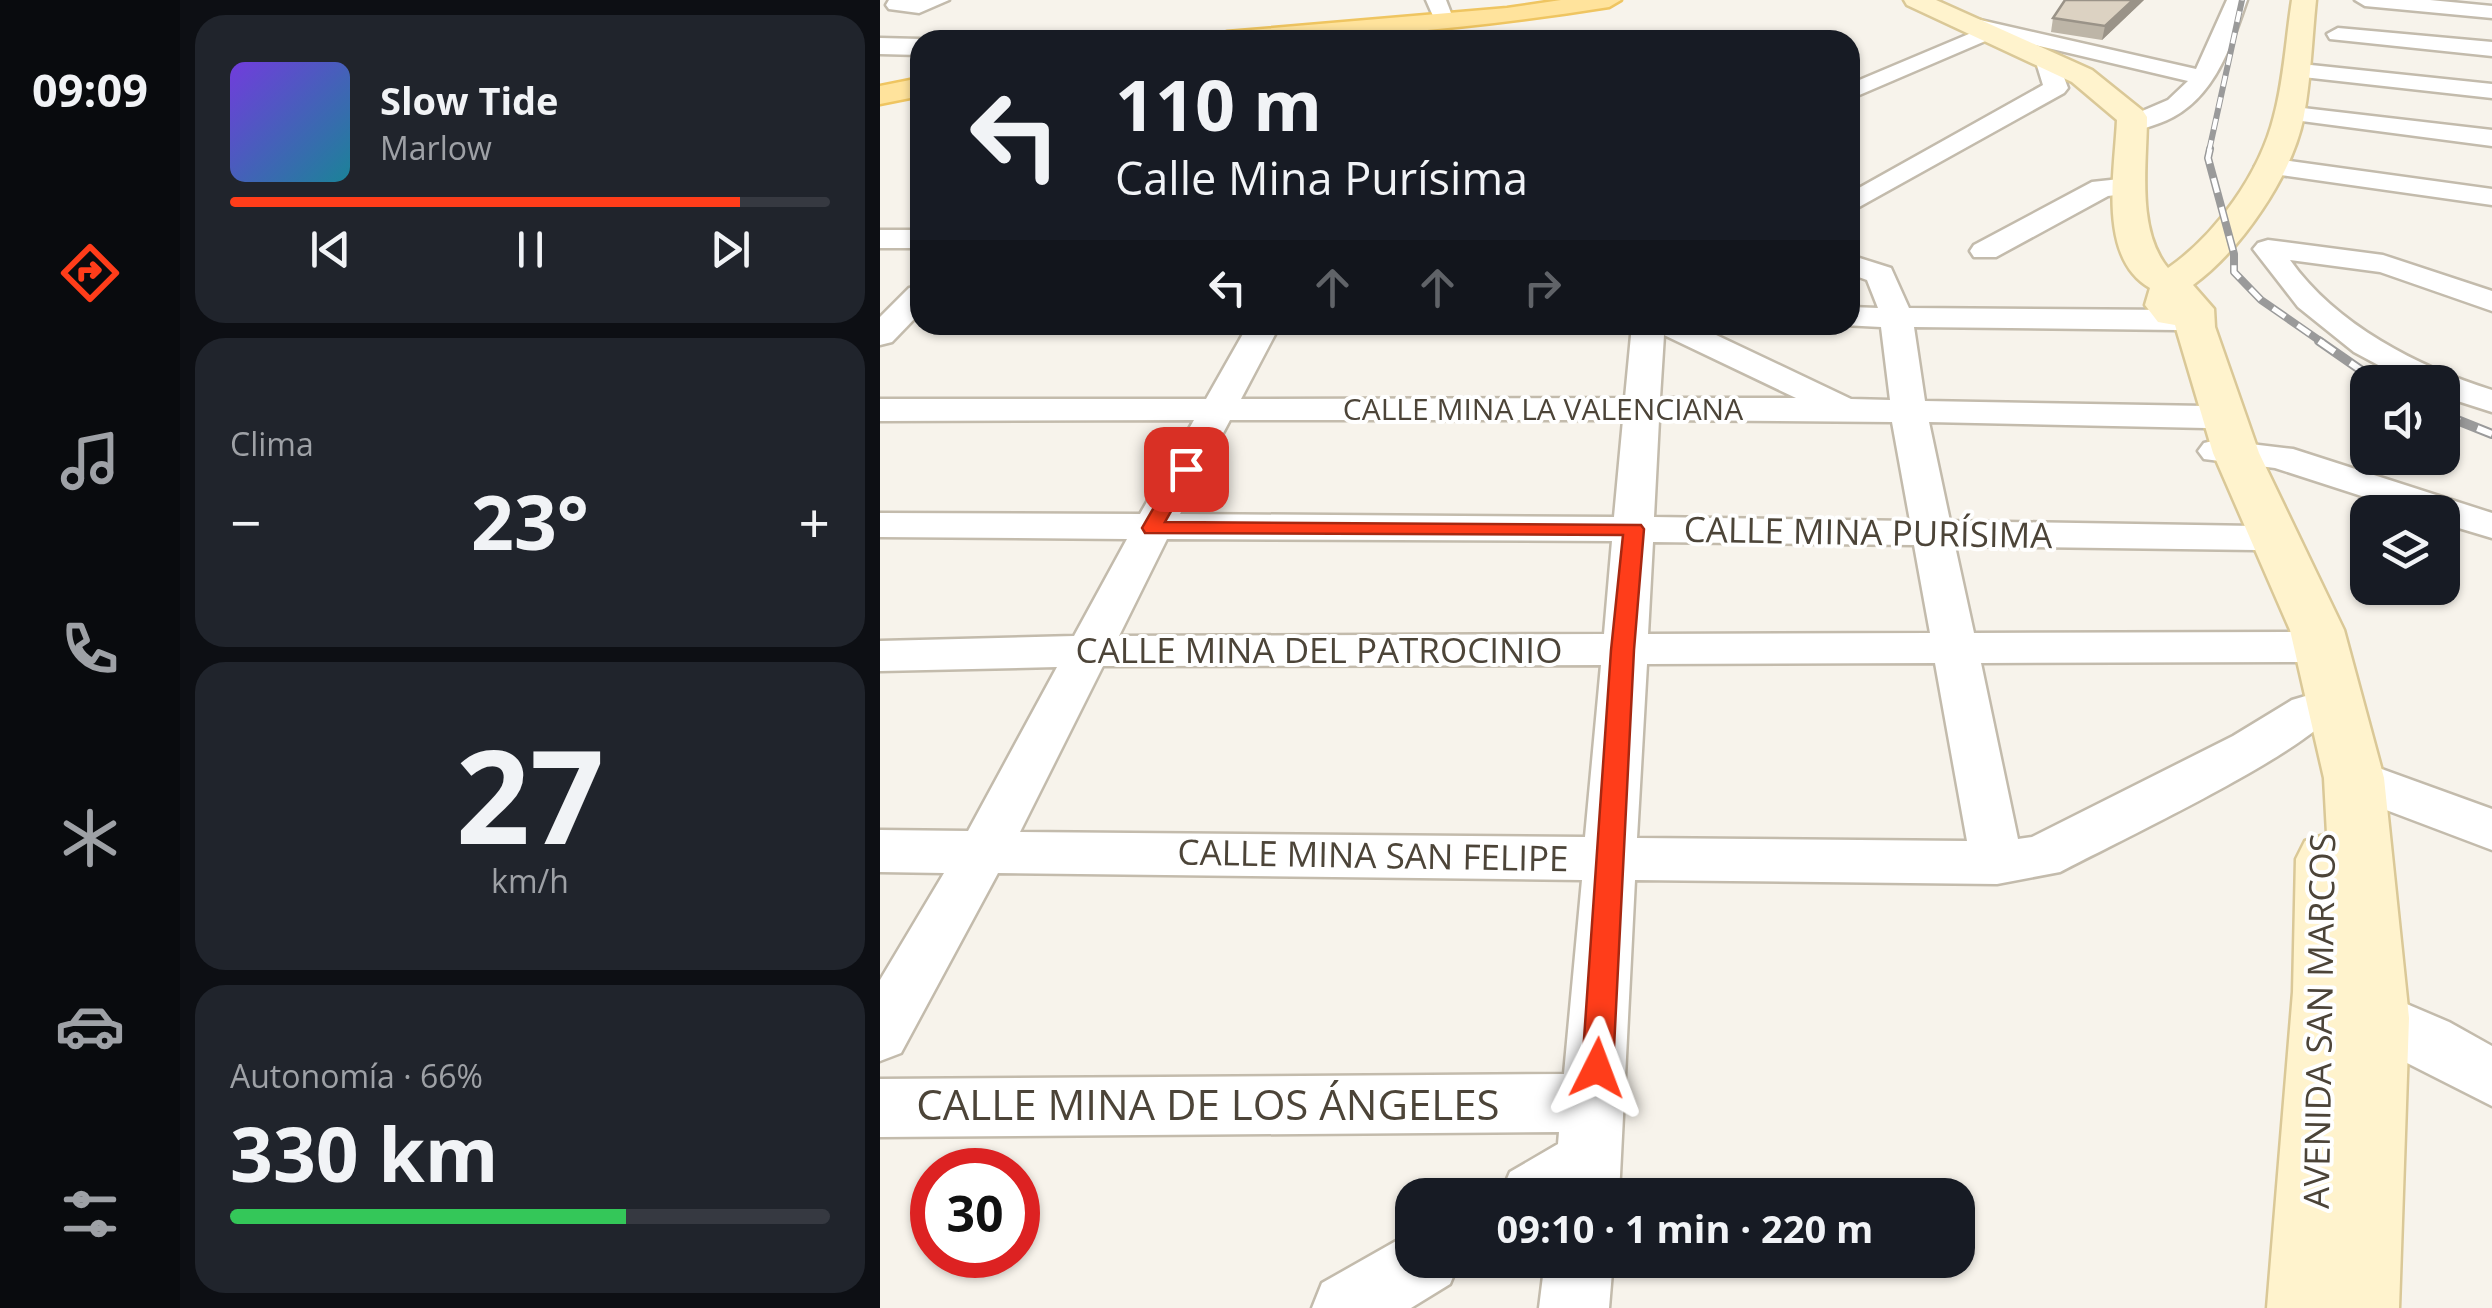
<!DOCTYPE html>
<html lang="es">
<head>
<meta charset="utf-8">
<style>
	body { margin:0; font-family:"Open Sans",sans-serif; background:#20242c; color:#f1f3f6; height:100vh; display:flex; flex-direction:column; font-size:38px; white-space:nowrap }
	* { box-sizing:border-box; margin:0 }
	p { font-size:32px; color:#9ea1a6 }
	.icon { flex:none; width:55px; height:55px; fill:none; stroke:currentColor; stroke-width:2; stroke-linecap:round; stroke-linejoin:round }
	.map { position:relative; flex:1; overflow:hidden }
	.side { display:flex; flex-direction:column; gap:15px; padding:15px; background:#0d0f14; width:700px }
	.side>* { flex:none }
	.hud { position:absolute; left:30px; top:30px; width:950px; height:305px; border-radius:30px; box-shadow:0 2px 8px #0004; background:#171b24; color:#f1f3f6; overflow:hidden }
	.controls { position:absolute; left:1470px; top:365px; display:grid; gap:20px }
	.controls a { display:grid; place-items:center; width:110px; height:110px; border-radius:20px; background:#171b24; box-shadow:0 2px 8px #0004; font-size:50px }
	.speed { position:absolute; left:30px; top:1148px; display:flex; gap:20px; font-size:50px; font-weight:700; text-align:center }
	.speed>* { display:grid; place-content:center; width:130px; height:130px; border-radius:50%; background:#171b24; box-shadow:0 2px 8px #0004; line-height:1 }
	.speed .limit { border:15px solid #d22; background:#fff; color:#111 }
	.pin { position:absolute; display:grid; place-items:center; width:85px; height:85px; color:#fff; margin:-42px; border-radius:20px; box-shadow:0 5px 15px #0006 }
	.me { position:absolute; width:110px; margin:-55px; rotate:3deg; stroke-linejoin:round; filter:drop-shadow(0 0 8px #0008) }
	.turn { display:flex; align-items:center; gap:35px; height:210px; padding:0 40px; font-size:45px }
	.turn .icon { width:130px; height:130px; stroke-width:2.5 }
	.turn b { display:block; font-size:70px; line-height:85px }
	.lanes { display:flex; align-items:center; height:95px; padding:0 40px; background:#0003; justify-content:center; gap:50px; direction:ltr }
	.lanes .off { opacity:.35 }
	.big { font-size:75px; font-weight:700; line-height:1.1 }
	.side .tile { flex:1; display:flex; flex-direction:column; justify-content:center; gap:15px; min-width:0; padding:0 35px; border-radius:30px; background:#20242c }
	.side .dial { align-items:center; gap:0 }
	.dial b { font-size:130px; line-height:1 }
	.song { display:flex; align-items:center; gap:30px }
	.cover { width:120px; height:120px; border-radius:15px; background:linear-gradient(135deg,hsl(260 70% 55%),hsl(190 70% 35%)) }
	.played { height:10px; border-radius:5px; background:linear-gradient(90deg,#ff3d1a 85%,#363941 85%) }
	.keys { display:flex; justify-content:space-around; direction:ltr }
	.heat { display:flex; justify-content:space-between; align-items:center; font-size:55px; direction:ltr }
	.charge { height:15px; border-radius:8px; background:linear-gradient(90deg,#34c759 66%,#363941 0) }
	.trip { position:absolute; left:515px; top:1178px; width:580px; height:100px; border-radius:30px; background:#171b24; box-shadow:0 2px 8px #0004; font-weight:700; line-height:100px; text-align:center }
	main { display:flex; flex:1; min-height:0 }
	.tabs { display:flex; flex-direction:column; width:180px; justify-content:space-around; align-items:center; background:#090b0e; color:#9ea1a6 }
	.tabs .icon { width:70px; height:70px }
	.tabs .selected { color:#ff3d1a }
	.tabs b { font-size:45px; color:#f1f3f6 }
	.map>svg:first-child { display:block }
</style>
</head>
<body>
<main>
<nav class="tabs">
<b>09:09</b>
<svg class="icon selected" aria-label="directions" viewBox="0 0 24 24"><path d="M12 3l9 9-9 9-9-9zM9 14v-3h6M13 9l2 2-2 2"/></svg>
<svg class="icon" aria-label="music" viewBox="0 0 24 24"><path d="M9 18V5l10-2v13"/><circle cx="6" cy="18" r="3"/><circle cx="16" cy="16" r="3"/></svg>
<svg class="icon" aria-label="phone" viewBox="0 0 24 24"><path d="M5 4h4l2 5-3 2q2 4 5 5l2-3 5 2v4C11 20 4 13 5 4z"/></svg>
<svg class="icon" aria-label="climate" viewBox="0 0 24 24"><path d="M12 3v18M4 7l16 10M4 17L20 7"/></svg>
<svg class="icon" aria-label="car" viewBox="0 0 24 24"><path d="M5 17H2v-5l4-1 3-4h7l3 4 3 1v5h-3M9 17h6M6 11h13"/><circle cx="7" cy="17" r="2"/><circle cx="17" cy="17" r="2"/></svg>
<svg class="icon" aria-label="filters" viewBox="0 0 24 24"><path d="M4 7h16M4 17h16"/><circle cx="9" cy="7" r="2"/><circle cx="15" cy="17" r="2"/></svg>
</nav>
<section class="side">
<div class="tile">
<div class="song"><i class="cover"></i><div><b>Slow Tide</b><p>Marlow</p></div></div>
<div class="played"></div>
<div class="keys"><svg class="icon" aria-label="previous" viewBox="0 0 24 24"><path d="M18 5L8 12l10 7zM5 5v14"/></svg><svg class="icon" aria-label="pause" viewBox="0 0 24 24"><path d="M8 5v14M16 5v14"/></svg><svg class="icon" aria-label="next" viewBox="0 0 24 24"><path d="M6 5l10 7-10 7zM19 5v14"/></svg></div>
</div>
<div class="tile"><p>Clima</p>
<div class="heat"><a>−</a><b class="big">23°</b><a>+</a></div>
</div>
<div class="tile dial"><b>27</b><p>km/h</p></div>
<div class="tile"><p>Autonomía · 66%</p><b class="big">330 km</b><div class="charge"></div></div>
</section>
<div class="map">
<svg width="1612" height="1308" viewBox="0 0 1612 1308">
	<rect width="100%" height="100%" fill="#f7f3eb"/>
	<g fill="none" stroke-linecap="round" stroke-linejoin="round">
		<defs>
			<g id="minor">
				<polygon points="9,0 69,0 39,13 9,9 6,5"/>
				<polygon points="546,0 566,0 574,21 571,25 557,25"/>
				<path d="M1347 0H1367C1350 49 1332 106 1277 124 1266 128 1258 131 1246 128L1243 123 1246 118 1288 100 1308 81 1117 36 970 99V84L1096 31 1071 25 1068 21 1078 15 1316 69Z"/>
				<polygon points="1475,0 1550,0 1612,6 1612,18 1485,6"/>
				<polygon points="1458,28 1612,42 1612,56 1450,39 1447,34"/>
				<polygon points="509,30 531,40 501,40 501,31"/>
				<polygon points="1166,52 1177,59 1188,88 1184,93 970,212 970,193 1163,85 1155,59"/>
				<polygon points="1431,65 1612,84 1612,98 1423,77 1420,72 1423,67"/>
				<polygon points="1423,108 1612,130 1612,146 1414,120 1411,115"/>
				<polygon points="1388,158 1612,189 1612,205 1379,172 1375,166"/>
				<polygon points="1249,178 1263,186 1259,192 1228,196 1116,257 1094,257 1090,251 1094,245 1212,182"/>
				<rect x="0" y="230" width="40" height="18"/>
				<path d="M1388 240 1503 255 1612 291V311L1500 272 1410 260C1456 325 1538 367 1612 390V412L1562 396V382H1530L1474 352 1418 307 1373 249 1378 243Z"/>
				<path d="M970 255 1011 268 1029 308 1296 310 1307 313 1312 320 1307 327 1296 330 1034 327 1045 401 1326 406 1339 409 1344 417 1339 425 1326 428 1049 422 1070 521 1375 526 1389 529 1395 538 1389 547 1375 550 1075 546 1094 633 1419 632 1435 636 1441 647 1435 658 1419 662 1101 663 1138 839 1152 837 1353 736 1412 700 1429 695 1446 700 1453 712C1430 751 1231 845 1180 872L1117 884 755 880 739 1195H620L630 1172 678 1144 679 1132 0 1137V1079L684 1074 702 880 118 873 21 1053 0 1061V980L64 873 0 872V830L88 831 177 667 0 671V641L194 636 247 539 0 537V513L260 514 314 420 0 421V399H326L368 325H400L361 399 745 398 752 325H815L971 399 1010 400 1001 327 963 325H970V307L998 308 987 280 970 274ZM784 335 916 398H780ZM350 420H743L734 517 300 514ZM779 420 1012 422 1030 521 774 517ZM287 539 732 541 724 634 239 636ZM773 542 1034 545 1050 633 768 634ZM1055 663 1087 841 757 838 767 664ZM721 665 705 837 140 832 223 666Z"/>
				<polygon points="40,286 40,313 12,342 0,345 0,317 29,288"/>
				<polygon points="1337,440 1413,449 1612,513 1612,538 1562,523 1562,512 1531,512 1395,468 1324,459 1318,451 1324,443"/>
				<polygon points="1474,759 1612,809 1612,850 1456,791 1449,778 1456,765"/>
				<polygon points="1475,982 1569,1022 1612,1046 1612,1106 1454,1026 1446,1008 1454,990"/>
				<polygon points="532,1232 532,1260 580,1260 570,1284 531,1308 432,1308 442,1283"/>
				<polygon points="665,1260 733,1260 729,1308 659,1308"/>
			</g>
			<polygon id="tertiary" points="0,38 40,39 44,40 40,40 40,55 0,54"/>
			<path id="secondary" d="M1024 0H1056L1212 70 1263 111 1267 117C1267 164 1256 230 1288 268 1336 235 1380 173 1394 116 1404 79 1406 38 1412 0H1436C1432 38 1431 77 1424 115 1413 175 1361 250 1313 285L1334 309 1335 327 1379 453 1464 630 1504 778 1529 1018 1519 1308H1387L1413 992 1416 859 1425 841 1447 834 1444 778 1410 630 1333 453 1295 325 1278 322 1265 305 1270 288C1217 258 1235 170 1237 120L1192 82 1027 5Z"/>
			<g id="primary">
				<path d="M681 0H741L729 7C598 28 467 40 334 40L347 32 627 8Z"/>
				<polygon points="40,78 40,96 0,104 0,86"/>
			</g>
		</defs>
		<use href="#minor" stroke="#c3bbac" stroke-width="5"/>
		<use href="#tertiary" stroke="#c3bbac" stroke-width="5"/>
		<use href="#secondary" stroke="#dac897" stroke-width="5"/>
		<use href="#primary" stroke="#efc561" stroke-width="5"/>
		<use href="#minor" fill="#fff" fill-rule="evenodd"/>
		<use href="#tertiary" fill="#fff" fill-rule="evenodd"/>
		<use href="#secondary" fill="#fff3cd" fill-rule="evenodd"/>
		<use href="#primary" fill="#ffe39c" fill-rule="evenodd"/>
		<defs>
			<polyline id="rail-far2" points="1329,151 1362,0"/>
			<polyline id="rail-far1" points="1330,149 1328,158 1354,254 1354,272 1381,300 1443,343"/>
			<g id="rail">
				<polyline points="1439,341 1498,382"/>
				<polyline points="1562,414 1612,434"/>
			</g>
		</defs>
		<use href="#rail-far2" stroke="#9a9a9a" stroke-width="6"/>
		<use href="#rail-far1" stroke="#9a9a9a" stroke-width="8"/>
		<use href="#rail" stroke="#9a9a9a" stroke-width="10"/>
		<use href="#rail-far2" stroke="#fff" stroke-width="4" stroke-dasharray="11" stroke-linecap="butt"/>
		<use href="#rail-far1" stroke="#fff" stroke-width="5" stroke-dasharray="15" stroke-linecap="butt"/>
		<use href="#rail" stroke="#fff" stroke-width="6" stroke-dasharray="19" stroke-linecap="butt"/>
	</g>
	<polygon fill="#bdb5a7" points="1264,0 1222,40 1171,32 1173,18"/>
	<polygon fill="#9a9388" points="1253,0 1264,0 1222,40 1225,26"/>
	<polygon fill="#dcd2c2" stroke="#9a9388" stroke-width="2.5" points="1185,0 1253,0 1225,26 1173,18"/>
	<polygon fill="#ff3d1a" stroke="#a62811" stroke-width="2.5" points="306,463 315,469 285,522 761,525 764,529 754,650 733,1068 728,1078 717,1082 706,1078 702,1068 731,650 743,535 265,533 262,528 296,469"/>
	<g text-anchor="middle" stroke-width="8" stroke-linejoin="round" paint-order="stroke">
		<g font-size="30" fill="#4c4438" stroke="#fff">
			<text x="663" y="420">CALLE MINA LA VALENCIANA</text>
		</g>
		<g font-size="35" fill="#4c4438" stroke="#fff">
			<text transform="translate(988 533) rotate(1)" y="12">CALLE MINA PURÍSIMA</text>
			<text x="439" y="663">CALLE MINA DEL PATROCINIO</text>
			<text transform="translate(493 856) rotate(1)" y="12">CALLE MINA SAN FELIPE</text>
			<text transform="translate(1440 1021) rotate(-89)" y="12">AVENIDA SAN MARCOS</text>
		</g>
		<g font-size="42" fill="#4c4438" stroke="#fff">
			<text x="328" y="1120">CALLE MINA DE LOS ÁNGELES</text>
		</g>
	</g>
</svg>
<div class="controls">
<a><svg class="icon" aria-label="sound" viewBox="0 0 24 24"><path d="M4 9h4l5-4v14l-5-4H4zM17 9q2 3 0 6"/></svg></a>
<a><svg class="icon" aria-label="layers" viewBox="0 0 24 24"><path d="M12 4l9 5-9 5-9-5zM3 14l9 5 9-5"/></svg></a>
</div>
<div class="speed"><div class="limit">30</div></div>
<div class="pin" style="left:306px;top:469px;background:#d93025"><svg class="icon" aria-label="arrive" viewBox="0 0 24 24"><path d="M6 21V4h12l-3 4 3 4H6"/></svg></div>
<svg class="me" style="left:717px;top:1068px" viewBox="-20 -20 40 40"><path d="M0-17L14 15 0 8-14 15z" fill="#ff3d1a" stroke="#fff" stroke-width="4"/></svg>
<div class="trip">09:10 · 1 min · 220 m</div>
<div class="hud">
<div class="turn"><svg class="icon" aria-label="left" viewBox="0 0 24 24"><path d="M17 20v-9H6M10 6l-5 5 5 5"/></svg><div><b>110 m</b>Calle Mina Purísima</div></div>
<div class="lanes"><svg class="icon" aria-label="left" viewBox="0 0 24 24"><path d="M17 20v-9H6M10 6l-5 5 5 5"/></svg><svg class="icon off" aria-label="ahead" viewBox="0 0 24 24"><path d="M12 20V5M6 11l6-6 6 6"/></svg><svg class="icon off" aria-label="ahead" viewBox="0 0 24 24"><path d="M12 20V5M6 11l6-6 6 6"/></svg><svg class="icon off" aria-label="right" viewBox="0 0 24 24"><path d="M7 20v-9h11M14 6l5 5-5 5"/></svg></div>
</div>
</div>
</main>
</body>
</html>
